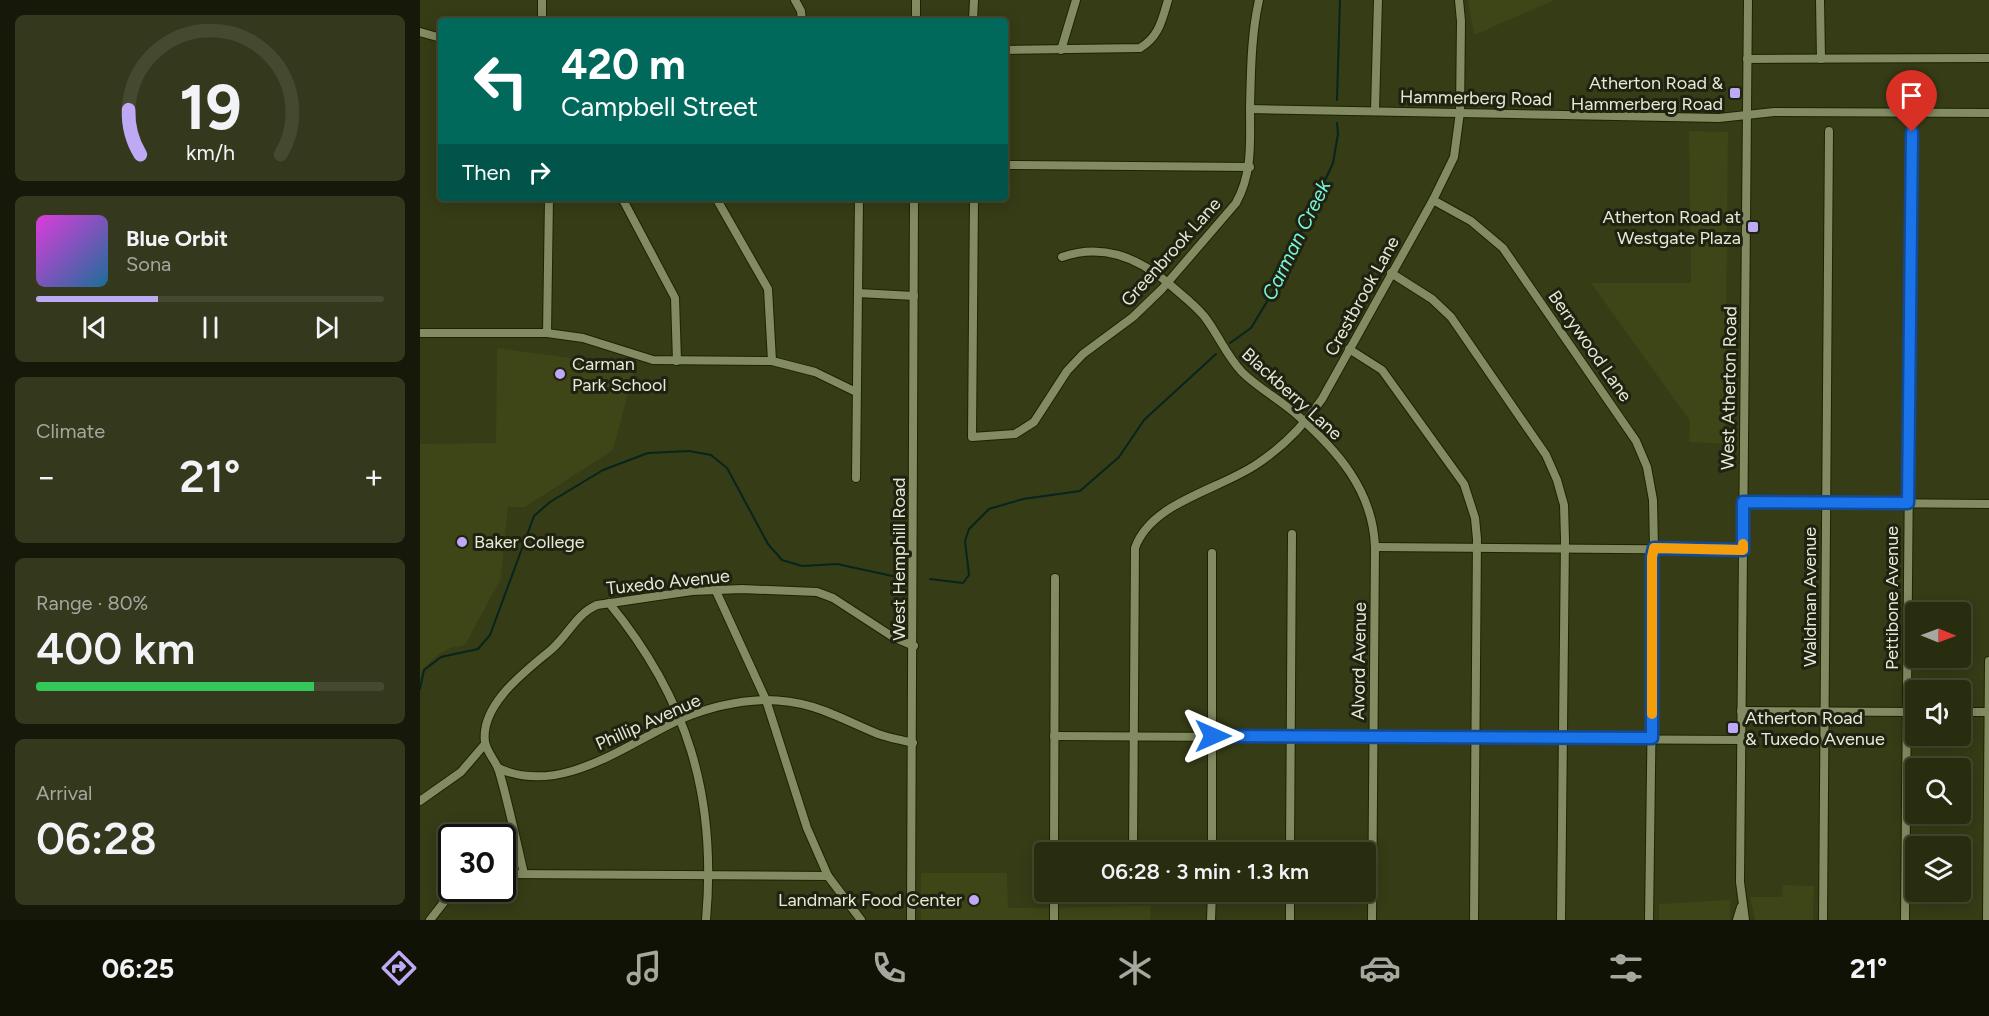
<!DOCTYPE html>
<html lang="en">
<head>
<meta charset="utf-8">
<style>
	body { margin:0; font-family:Figtree,sans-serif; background:#34391e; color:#f1f3f6; height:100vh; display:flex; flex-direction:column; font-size:22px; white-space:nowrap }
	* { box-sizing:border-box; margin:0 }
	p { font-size:20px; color:#a5a89f }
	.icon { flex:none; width:33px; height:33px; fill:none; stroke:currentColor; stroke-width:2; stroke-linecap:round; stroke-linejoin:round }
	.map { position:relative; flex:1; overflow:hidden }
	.panel { display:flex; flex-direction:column; gap:15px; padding:15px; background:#161909; width:420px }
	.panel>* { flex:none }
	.hud { position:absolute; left:18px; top:18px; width:570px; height:183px; border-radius:6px; box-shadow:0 3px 15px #0003,0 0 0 2px #444930; background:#00695c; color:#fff; overflow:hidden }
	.needle { width:39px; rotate:91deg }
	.tools { position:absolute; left:1485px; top:602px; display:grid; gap:12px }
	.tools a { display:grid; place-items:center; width:66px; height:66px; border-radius:6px; background:#282d10; box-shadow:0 3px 15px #0003,0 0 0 2px #444930; font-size:30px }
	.speed { position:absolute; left:18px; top:824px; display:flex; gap:12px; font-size:30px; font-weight:700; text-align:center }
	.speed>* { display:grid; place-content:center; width:78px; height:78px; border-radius:50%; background:#282d10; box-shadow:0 3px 15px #0003,0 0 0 2px #444930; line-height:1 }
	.speed .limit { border:3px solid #111; border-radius:9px; background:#fff; color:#111 }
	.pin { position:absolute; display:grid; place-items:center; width:51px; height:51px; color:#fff; margin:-62px -26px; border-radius:50% 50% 50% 0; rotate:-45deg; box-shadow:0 0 6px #0007 }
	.pin .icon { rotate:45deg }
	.me { position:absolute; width:66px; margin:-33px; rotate:90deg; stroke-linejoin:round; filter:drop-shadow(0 0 4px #0008) }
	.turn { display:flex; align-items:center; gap:21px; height:126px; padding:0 24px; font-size:27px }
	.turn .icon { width:78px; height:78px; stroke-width:2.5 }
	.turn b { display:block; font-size:42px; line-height:51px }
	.then { display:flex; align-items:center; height:57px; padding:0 24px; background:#0003; gap:12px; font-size:22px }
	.big { font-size:45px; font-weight:600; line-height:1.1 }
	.panel .card { flex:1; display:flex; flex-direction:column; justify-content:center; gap:9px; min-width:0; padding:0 21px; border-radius:9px; background:#34391e }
	.panel .dial { align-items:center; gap:0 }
	.dial svg { height:156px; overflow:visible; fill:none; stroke:#444930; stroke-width:7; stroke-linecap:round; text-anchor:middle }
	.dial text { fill:#f1f3f6; stroke:none }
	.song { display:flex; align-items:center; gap:18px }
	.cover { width:72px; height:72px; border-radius:9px; background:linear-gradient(135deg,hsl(300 70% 55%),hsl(200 70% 35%)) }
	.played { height:6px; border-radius:3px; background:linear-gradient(90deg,#bea9f4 35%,#444930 35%) }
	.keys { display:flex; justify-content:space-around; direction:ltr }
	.heat { display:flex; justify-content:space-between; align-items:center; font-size:33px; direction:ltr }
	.charge { height:9px; border-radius:4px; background:linear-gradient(90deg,#34c759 80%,#444930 0) }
	.trip { position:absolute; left:614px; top:842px; width:342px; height:60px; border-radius:6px; background:#282d10; box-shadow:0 3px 15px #0003,0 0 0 2px #444930; font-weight:600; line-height:60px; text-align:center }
	.menu { display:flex; height:96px; justify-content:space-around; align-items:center; background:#101206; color:#a5a89f }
	.menu .icon { width:42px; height:42px }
	.menu .selected { color:#bea9f4 }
	.menu b { font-size:27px; color:#f1f3f6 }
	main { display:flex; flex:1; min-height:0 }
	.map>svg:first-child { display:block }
</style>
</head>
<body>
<main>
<section class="panel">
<div class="card dial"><svg viewBox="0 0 100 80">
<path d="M14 69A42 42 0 1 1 86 69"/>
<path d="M14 69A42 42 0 0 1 8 46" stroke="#bea9f4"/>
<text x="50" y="56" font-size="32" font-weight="700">19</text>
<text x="50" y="72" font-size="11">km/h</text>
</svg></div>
<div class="card">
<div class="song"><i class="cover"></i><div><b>Blue Orbit</b><p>Sona</p></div></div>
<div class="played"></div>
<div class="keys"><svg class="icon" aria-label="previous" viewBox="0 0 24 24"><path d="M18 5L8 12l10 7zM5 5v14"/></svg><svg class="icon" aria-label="pause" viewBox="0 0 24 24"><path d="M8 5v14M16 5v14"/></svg><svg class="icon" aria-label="next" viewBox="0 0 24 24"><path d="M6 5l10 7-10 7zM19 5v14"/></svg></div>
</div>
<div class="card"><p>Climate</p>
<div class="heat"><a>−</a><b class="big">21°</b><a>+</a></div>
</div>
<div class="card"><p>Range · 80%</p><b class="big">400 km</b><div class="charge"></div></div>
<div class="card"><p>Arrival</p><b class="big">06:28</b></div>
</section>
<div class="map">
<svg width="1569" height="920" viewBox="0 0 1569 920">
	<rect width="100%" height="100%" fill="#363c16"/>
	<g fill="#3e4516">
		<polygon points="1048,0 1135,0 1054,35"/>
		<polygon points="1269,131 1308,132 1305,444 1269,442 1270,421 1171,283 1271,283"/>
		<polygon points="77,348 215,367 193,450 105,507 88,507 81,578 45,645 30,648 15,657 2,670 0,678 0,444 76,443"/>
		<polygon points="501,873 587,873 588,908 731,906 730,920 501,920"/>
		<polygon points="1363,885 1394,886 1393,920 1335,920 1330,897 1362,897"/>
		<polygon points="1310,900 1310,920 1239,920 1239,904"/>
	</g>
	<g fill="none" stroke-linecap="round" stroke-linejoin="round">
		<g stroke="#07241e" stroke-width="2">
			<polyline points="917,100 920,0"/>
			<polyline points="810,343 831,328 854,290 913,163 918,134 917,123"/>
			<polyline points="510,579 543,583 549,575 545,541 549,529 569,509 603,499 660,491 699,457 724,420 796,354"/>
			<polyline points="0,689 4,670 21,657 58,649 70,635 114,516 130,502 183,470 228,453 269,451 291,455 307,468 348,544 362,560 382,566 417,564 477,577"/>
		</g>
		<defs>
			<g id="minor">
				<polyline points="375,0 381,11 382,21"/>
				<polyline points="1400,0 1401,59"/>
				<polyline points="122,21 122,0"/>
				<polyline points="496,21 496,0"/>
				<polyline points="553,21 554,0"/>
				<polyline points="0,32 21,38"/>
				<path d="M585 50 720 48C739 37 742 20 748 0"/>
				<polyline points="641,50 656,0"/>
				<polyline points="1327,59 1569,58"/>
				<polyline points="830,109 1299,118 1354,112 1569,113"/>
				<polyline points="955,110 958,0"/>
				<polyline points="585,165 830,167"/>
				<polyline points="202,198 255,298 257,361"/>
				<polyline points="296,198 348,289 352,361"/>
				<path d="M554 198 552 437 595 434 614 422 647 371 663 354 713 317 742 289 816 203C833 172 830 141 830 107 831 71 831 36 839 0"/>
				<polyline points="1013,200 1051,221 1083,248 1216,441 1227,467 1233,500 1234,548 1229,920"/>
				<path d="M642 257C682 243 716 257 747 282 759 293 773 303 784 316 798 334 806 355 822 372 838 388 859 399 876 414 917 450 953 490 955 547L952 920"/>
				<polyline points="971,273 1012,299 1031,317 1126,455 1137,480 1144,505 1145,539 1141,920"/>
				<polyline points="438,293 494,296"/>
				<polyline points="0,333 127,333 163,338 233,360 352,361 395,372 436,392"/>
				<polyline points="127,333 129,198"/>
				<polyline points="929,349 962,370 1044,484 1055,518 1057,539 1054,920"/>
				<polyline points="436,478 439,198"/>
				<polyline points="1323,502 1569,504"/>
				<polyline points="955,547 1322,550"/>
				<polyline points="296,591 346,700 387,828 408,876 441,920"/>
				<path d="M189 603C268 699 297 797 286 920"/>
				<polyline points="1321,711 1496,712"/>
				<polyline points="1540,712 1569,712"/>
				<polyline points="634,736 1321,740"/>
				<path d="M78 768C141 797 206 744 261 719 287 708 317 701 345 700 392 700 417 717 458 734 469 738 482 740 493 743"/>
				<polyline points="0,801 41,772 65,744"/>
				<polyline points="634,852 635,578"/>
				<path d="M713 852 715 548C731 502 799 490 837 464 863 447 885 424 902 399L1013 200 1034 157 1040 112 1041 21 1039 0"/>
				<polyline points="792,852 792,553"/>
				<polyline points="870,852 872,534"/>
				<polyline points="82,874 408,876"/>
				<path d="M104 874C96 840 89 805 79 771 76 761 67 753 65 742 60 704 107 670 132 649 149 634 156 614 177 605L272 591 322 589 397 592 413 598 473 637 494 646"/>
				<polyline points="634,895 792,896"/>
				<polyline points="10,920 35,888"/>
				<polyline points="491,920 494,198"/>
				<polyline points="634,920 634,892"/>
				<polyline points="791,920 792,892"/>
				<polyline points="870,920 870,891"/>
				<polyline points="1317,920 1321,907"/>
				<polyline points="1325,920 1320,882 1328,0"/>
				<polyline points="1403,920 1409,131"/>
				<polyline points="1485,920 1492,131"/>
				<polyline points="1567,920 1569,661"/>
			</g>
		</defs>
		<use href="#minor" stroke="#1e2300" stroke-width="10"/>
		<use href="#minor" stroke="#838b62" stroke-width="8"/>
	</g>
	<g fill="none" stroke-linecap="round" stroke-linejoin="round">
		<defs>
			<polyline id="route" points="793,736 1232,738 1232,557 1234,548 1323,550 1323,502 1488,503 1492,132"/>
		</defs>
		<use href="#route" stroke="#114b97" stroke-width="15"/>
		<use href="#route" stroke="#1a73e8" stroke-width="10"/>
		<polyline stroke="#f59e0b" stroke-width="10" points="1232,714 1232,557 1234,548 1323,550 1323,544"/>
	</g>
	<g fill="#bea9f4" stroke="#1f2211" stroke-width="2">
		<rect x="1309" y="87" width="12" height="12" rx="3"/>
		<rect x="1327" y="221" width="12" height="12" rx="3"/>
		<circle cx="140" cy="374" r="6"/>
		<circle cx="42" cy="542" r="6"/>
		<rect x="1307" y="722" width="12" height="12" rx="3"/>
		<circle cx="554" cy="900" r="6"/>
	</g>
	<g text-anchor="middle" stroke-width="6" stroke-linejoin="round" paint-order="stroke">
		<g font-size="18" fill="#e5ead4" stroke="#1f2211" text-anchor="end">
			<text x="1303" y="89">Atherton Road &amp;<tspan x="1303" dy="21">Hammerberg Road</tspan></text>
			<text x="1321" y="223">Atherton Road at<tspan x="1321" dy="21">Westgate Plaza</tspan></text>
			<text x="152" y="370" text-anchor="start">Carman<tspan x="152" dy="21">Park School</tspan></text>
			<text x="54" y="548" text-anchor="start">Baker College</text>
			<text x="1325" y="724" text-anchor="start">Atherton Road<tspan x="1325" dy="21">&amp; Tuxedo Avenue</tspan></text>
			<text x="542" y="906">Landmark Food Center</text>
		</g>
		<g font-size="18" fill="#e5ead4" stroke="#1f2211">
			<text transform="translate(1056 98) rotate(1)" y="6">Hammerberg Road</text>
			<text transform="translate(751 252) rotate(-48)" y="6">Greenbrook Lane</text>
			<text transform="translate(942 296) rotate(-61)" y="6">Crestbrook Lane</text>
			<text transform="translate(1170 346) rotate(55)" y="6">Berrywood Lane</text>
			<text transform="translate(1309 388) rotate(-89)" y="6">West Atherton Road</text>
			<text transform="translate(872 394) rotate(42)" y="6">Blackberry Lane</text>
			<text transform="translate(479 559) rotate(-90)" y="6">West Hemphill Road</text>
			<text transform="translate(248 582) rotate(-6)" y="6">Tuxedo Avenue</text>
			<text transform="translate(1390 597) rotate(-90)" y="6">Waldman Avenue</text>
			<text transform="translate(1472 598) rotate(-90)" y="6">Pettibone Avenue</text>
			<text transform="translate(939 661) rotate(-89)" y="6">Alvord Avenue</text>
			<text transform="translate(228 722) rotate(-24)" y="6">Phillip Avenue</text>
		</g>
		<g font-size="20" font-style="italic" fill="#78f6da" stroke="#1f2211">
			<text transform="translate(876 240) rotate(-64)" y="7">Carman Creek</text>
		</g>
	</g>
</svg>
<div class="tools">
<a><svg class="needle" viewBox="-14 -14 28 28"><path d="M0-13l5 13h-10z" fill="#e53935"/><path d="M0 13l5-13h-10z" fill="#a5a89f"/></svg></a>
<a><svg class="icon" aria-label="sound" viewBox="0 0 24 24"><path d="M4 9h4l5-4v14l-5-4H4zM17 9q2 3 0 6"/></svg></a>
<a><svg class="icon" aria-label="search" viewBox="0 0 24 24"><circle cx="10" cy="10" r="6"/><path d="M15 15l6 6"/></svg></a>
<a><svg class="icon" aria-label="layers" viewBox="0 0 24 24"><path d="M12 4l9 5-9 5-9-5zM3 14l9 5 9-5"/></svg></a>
</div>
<div class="speed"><div class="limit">30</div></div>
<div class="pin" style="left:1492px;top:132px;background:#d93025"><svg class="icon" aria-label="arrive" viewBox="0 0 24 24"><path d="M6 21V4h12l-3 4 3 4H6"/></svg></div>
<svg class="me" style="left:793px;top:736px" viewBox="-20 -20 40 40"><path d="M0-17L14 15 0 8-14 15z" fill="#1a73e8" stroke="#fff" stroke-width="4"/></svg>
<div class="trip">06:28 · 3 min · 1.3 km</div>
<div class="hud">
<div class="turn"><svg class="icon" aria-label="left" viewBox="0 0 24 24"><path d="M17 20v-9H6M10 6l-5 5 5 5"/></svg><div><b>420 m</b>Campbell Street</div></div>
<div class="then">Then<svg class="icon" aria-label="right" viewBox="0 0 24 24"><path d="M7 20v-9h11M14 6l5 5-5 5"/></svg></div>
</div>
</div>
</main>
<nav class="menu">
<b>06:25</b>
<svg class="icon selected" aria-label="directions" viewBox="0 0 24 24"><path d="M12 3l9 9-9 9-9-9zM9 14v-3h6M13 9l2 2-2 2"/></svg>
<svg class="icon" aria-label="music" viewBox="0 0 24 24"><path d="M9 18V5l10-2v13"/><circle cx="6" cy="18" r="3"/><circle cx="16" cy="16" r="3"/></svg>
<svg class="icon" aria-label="phone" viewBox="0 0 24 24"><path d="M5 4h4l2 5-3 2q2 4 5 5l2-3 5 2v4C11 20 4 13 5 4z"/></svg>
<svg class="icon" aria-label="climate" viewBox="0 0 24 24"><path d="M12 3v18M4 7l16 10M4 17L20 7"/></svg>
<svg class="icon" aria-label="car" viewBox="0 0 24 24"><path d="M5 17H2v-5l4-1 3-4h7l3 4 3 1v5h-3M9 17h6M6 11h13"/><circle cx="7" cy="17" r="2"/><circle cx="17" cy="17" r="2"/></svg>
<svg class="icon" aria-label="filters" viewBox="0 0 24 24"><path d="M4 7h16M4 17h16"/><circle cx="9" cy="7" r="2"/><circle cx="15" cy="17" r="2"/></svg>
<b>21°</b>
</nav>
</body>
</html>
